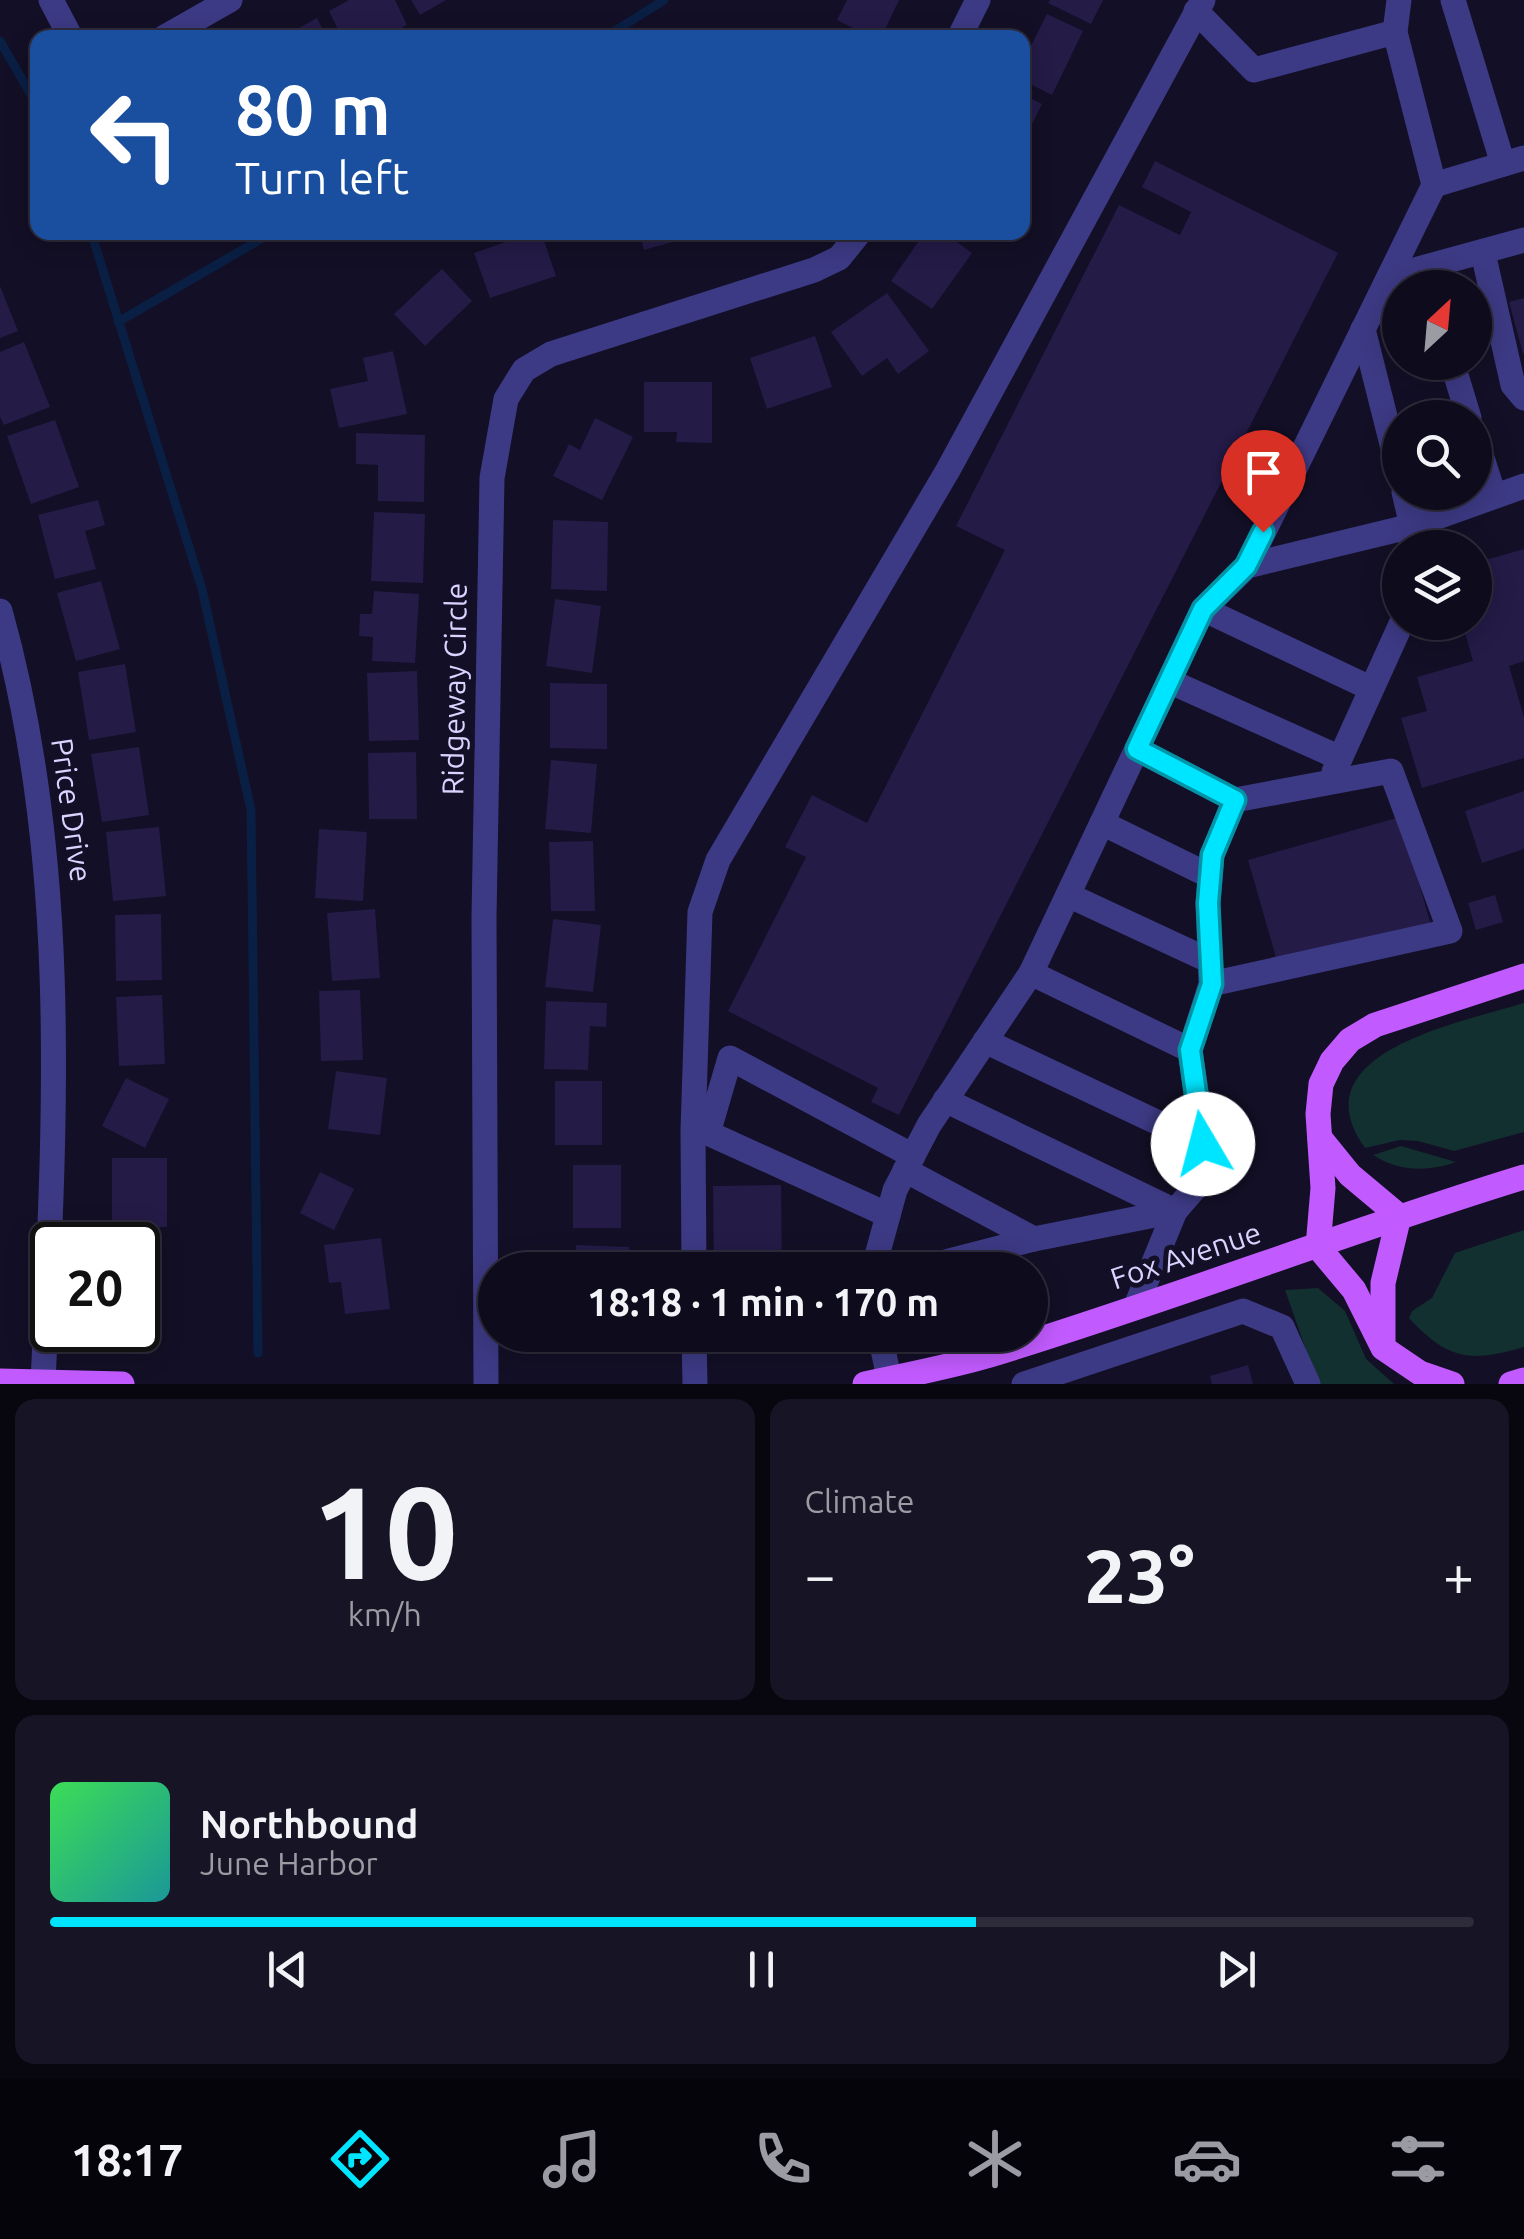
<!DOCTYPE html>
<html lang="en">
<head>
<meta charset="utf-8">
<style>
	body { margin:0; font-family:Ubuntu,sans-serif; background:#171425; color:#f1f3f6; height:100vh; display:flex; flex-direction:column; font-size:38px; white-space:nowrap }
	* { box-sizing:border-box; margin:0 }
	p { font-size:32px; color:#9b9ba3 }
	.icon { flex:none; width:55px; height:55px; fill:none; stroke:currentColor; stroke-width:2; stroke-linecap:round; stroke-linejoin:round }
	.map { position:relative; height:1384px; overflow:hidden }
	.details { display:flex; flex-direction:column; gap:15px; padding:15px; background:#08060f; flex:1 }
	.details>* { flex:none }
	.banner { position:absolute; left:30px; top:30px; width:1000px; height:210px; border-radius:20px; box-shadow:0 5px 25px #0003,0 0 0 2px #2e2b3b; background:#1a4fa0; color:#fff; overflow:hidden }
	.needle { width:65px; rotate:26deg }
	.buttons { position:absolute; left:1382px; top:270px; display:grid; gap:20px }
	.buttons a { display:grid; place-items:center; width:110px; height:110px; border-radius:50%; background:#0e0b1c; box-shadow:0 5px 25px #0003,0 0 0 2px #2e2b3b; font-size:50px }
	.speed { position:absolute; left:30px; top:1222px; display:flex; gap:20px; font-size:50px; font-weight:700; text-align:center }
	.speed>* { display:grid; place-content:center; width:130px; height:130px; border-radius:50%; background:#0e0b1c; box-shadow:0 5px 25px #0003,0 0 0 2px #2e2b3b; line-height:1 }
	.speed .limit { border:5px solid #111; border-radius:15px; background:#fff; color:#111 }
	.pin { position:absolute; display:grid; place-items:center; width:85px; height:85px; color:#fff; margin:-102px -42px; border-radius:50% 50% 50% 0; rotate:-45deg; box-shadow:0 0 10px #0007 }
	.pin .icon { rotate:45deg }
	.me { position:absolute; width:110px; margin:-55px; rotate:352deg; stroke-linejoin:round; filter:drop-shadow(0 0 8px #0008) }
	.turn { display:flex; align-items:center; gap:35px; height:210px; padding:0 40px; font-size:45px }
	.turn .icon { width:130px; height:130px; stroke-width:2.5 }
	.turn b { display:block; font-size:70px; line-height:85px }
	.big { font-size:75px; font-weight:700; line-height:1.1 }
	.details .card { flex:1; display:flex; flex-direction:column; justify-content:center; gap:15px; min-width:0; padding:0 35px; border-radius:20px; background:#171425 }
	.details .dial { align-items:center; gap:0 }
	.dial b { font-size:130px; line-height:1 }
	.song { display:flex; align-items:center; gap:30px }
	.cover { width:120px; height:120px; border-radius:15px; background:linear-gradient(135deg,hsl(130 70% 55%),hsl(180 70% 35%)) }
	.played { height:10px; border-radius:5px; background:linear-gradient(90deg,#00e5ff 65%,#2e2b3b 65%) }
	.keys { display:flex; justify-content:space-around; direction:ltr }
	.heat { display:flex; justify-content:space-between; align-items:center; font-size:55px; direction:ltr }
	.details .tiles { flex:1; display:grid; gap:15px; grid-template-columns:1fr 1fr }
	.card:last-child { grid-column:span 2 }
	.trip { position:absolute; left:478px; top:1252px; width:570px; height:100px; border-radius:50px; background:#0e0b1c; box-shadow:0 5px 25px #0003,0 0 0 2px #2e2b3b; font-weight:700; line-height:100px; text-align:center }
	.dock { display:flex; height:160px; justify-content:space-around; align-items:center; background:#06040b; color:#9b9ba3 }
	.dock .icon { width:70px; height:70px }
	.dock .active { color:#00e5ff }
	.dock b { font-size:45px; color:#f1f3f6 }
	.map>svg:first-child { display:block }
</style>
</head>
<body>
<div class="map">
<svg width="1524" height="1384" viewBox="0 0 1524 1384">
	<rect width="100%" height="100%" fill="#130f26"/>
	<g fill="#12302f">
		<path d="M1524 1003V1132L1454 1151 1418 1141 1400 1140 1365 1148C1296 1052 1464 1022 1524 1003Z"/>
		<path d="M1401 1146 1456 1162C1428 1172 1399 1172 1373 1155Z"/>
		<path d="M1524 1230V1347C1470 1363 1448 1360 1409 1318L1412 1311 1432 1298 1455 1253Z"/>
		<polygon points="1318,1288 1345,1311 1366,1359 1394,1384 1318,1384 1285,1290"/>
	</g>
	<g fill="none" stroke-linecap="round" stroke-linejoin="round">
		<g stroke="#0a1f44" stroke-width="9">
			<polyline points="604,38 664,0"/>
			<polyline points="0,41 38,107"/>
			<polyline points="91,232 202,589 251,810 258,1353"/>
			<polyline points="118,322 273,232"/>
		</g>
	</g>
	<g fill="#241b47">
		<polygon points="349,0 395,0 407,25 383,38 342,38 329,11"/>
		<polygon points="411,0 446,0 420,15"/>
		<polygon points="847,0 899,0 881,38 873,38 837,20"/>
		<polygon points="1050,0 1103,0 1091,24 1048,3"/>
		<polygon points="1047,14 1083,31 1052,95 1022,80 1022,44 1030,48"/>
		<polygon points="317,18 327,38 281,38"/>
		<polygon points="1022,94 1042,104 1022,144"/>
		<polygon points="1155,161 1338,253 899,1115 871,1102 878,1088 728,1011 806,857 785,847 812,795 867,823 1005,550 956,526 1119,205 1180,235 1191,212 1142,187"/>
		<polygon points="534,232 541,232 556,276 490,298 474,253"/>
		<polygon points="639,232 701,232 701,234 644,250"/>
		<polygon points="925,232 943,232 972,253 932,309 891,281"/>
		<polygon points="442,269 472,301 425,346 394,314"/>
		<polygon points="0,286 18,331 0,338"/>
		<polygon points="887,293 929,351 898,374 887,358 862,376 831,332"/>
		<polygon points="1524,298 1524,354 1523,354 1509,302"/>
		<polygon points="815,336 832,387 767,409 750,358"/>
		<polygon points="24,342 50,407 4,425 0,417 0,352"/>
		<polygon points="393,351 407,414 339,428 330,389 368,381 363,358"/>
		<polygon points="644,382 712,382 712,443 676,442 677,432 644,432"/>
		<polygon points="595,418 633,437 602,500 553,476 569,444 580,450"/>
		<polygon points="55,420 79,487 31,504 7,436"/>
		<polygon points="356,433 425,435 424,502 378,501 378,465 356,464"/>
		<polygon points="98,500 105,525 85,531 96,569 55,579 38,515"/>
		<polygon points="374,512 425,514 423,583 371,581"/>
		<polygon points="553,520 608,522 607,591 551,589"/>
		<polygon points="1524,549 1524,661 1509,666 1524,717 1524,758 1422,788 1401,718 1427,711 1417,677 1473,661 1462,622 1475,622 1475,563"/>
		<polygon points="101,581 120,649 76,661 57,593"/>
		<polygon points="374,591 419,594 415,663 372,661 373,637 359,636 360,614 372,614"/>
		<polygon points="555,599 601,606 592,673 546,666"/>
		<polygon points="125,664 136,732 89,740 78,672"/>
		<polygon points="417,671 419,740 369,741 367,673"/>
		<polygon points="550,683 607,684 607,749 550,748"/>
		<polygon points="139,747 149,815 102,822 91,754"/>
		<polygon points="416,752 417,819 369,819 368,753"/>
		<polygon points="551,760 597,764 591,833 545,829"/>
		<polygon points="1524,791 1524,849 1482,863 1465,811"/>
		<polygon points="1400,817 1431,925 1279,968 1248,860"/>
		<polygon points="159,827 166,896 113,901 106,832"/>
		<polygon points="319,829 367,832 363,901 315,898"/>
		<polygon points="593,841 595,911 551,911 549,842"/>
		<polygon points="1495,895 1503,922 1476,930 1468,903"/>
		<polygon points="375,909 380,978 332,981 327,913"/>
		<polygon points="161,914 162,980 116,981 115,915"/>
		<polygon points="553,919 601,925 593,992 545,987"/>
		<polygon points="360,990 363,1060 321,1061 319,991"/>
		<polygon points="162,995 165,1064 119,1066 116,997"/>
		<polygon points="546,1001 607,1003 606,1027 590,1026 588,1070 544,1069"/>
		<polygon points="336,1071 387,1078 380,1135 328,1129"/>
		<polygon points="126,1078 169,1099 145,1148 102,1126"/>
		<rect x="555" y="1081" width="47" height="64"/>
		<polygon points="112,1158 167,1158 167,1227 112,1228"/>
		<rect x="573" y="1165" width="48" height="63"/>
		<polygon points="320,1172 354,1189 334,1230 300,1213"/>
		<polygon points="781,1185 782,1270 714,1270 713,1186"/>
		<polygon points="106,1238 158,1239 157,1310 138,1310 138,1245 106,1245"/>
		<polygon points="381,1238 390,1309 345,1314 341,1282 329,1283 324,1245"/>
		<polygon points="576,1245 629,1247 629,1270 575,1270"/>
		<polygon points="1248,1365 1253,1384 1212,1384 1210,1376"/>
	</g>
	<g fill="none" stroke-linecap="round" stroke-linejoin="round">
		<g stroke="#3d3a85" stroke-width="25">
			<polyline points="51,0 71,38"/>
			<polyline points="1453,0 1503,164"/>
			<polyline points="1196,11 1254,70 1395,32"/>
			<polyline points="163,38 230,0"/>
			<polyline points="959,38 978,0"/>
			<polyline points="1434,185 1524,158"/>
			<polyline points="1483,253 1513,385 1524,398"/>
			<polyline points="1389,277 1524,240"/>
			<polyline points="1363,329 1400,476"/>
			<polyline points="1452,362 1469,418"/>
			<polyline points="1475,436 1494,495"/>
			<polyline points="1404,492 1412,526 1411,548"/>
			<polyline points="1247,566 1434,185 1395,32 1399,0"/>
			<polyline points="1203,609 1370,688"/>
			<path d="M0 611C71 863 55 1123 43 1382"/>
			<polyline points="1169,681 1340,758"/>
			<polyline points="1137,749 1235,800"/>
			<polyline points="1334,772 1402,622"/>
			<polyline points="1102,823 1210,876"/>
			<polyline points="1068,895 1210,961"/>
			<polyline points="1031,973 1190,1050"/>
			<polyline points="985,1041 1203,1144"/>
			<polyline points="945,1100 1175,1211"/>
			<polyline points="905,1170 1034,1239"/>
			<polyline points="888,1215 708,1133 730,1058 913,1156"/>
			<polyline points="694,1270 693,1131 700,912 718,860 948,470 1203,0"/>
			<polyline points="873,1270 895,1190 929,1125 1031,973 1203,609 1247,566 1412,526 1524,486"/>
			<polyline points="914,1270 1034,1239 1175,1211"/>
			<polyline points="1136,1306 1175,1211 1208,1173 1190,1050 1211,984 1450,931 1391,771 1235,800 1212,855 1208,903 1211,984"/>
			<polyline points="694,1335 695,1384"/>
			<polyline points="880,1335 889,1378"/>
			<polyline points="486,1384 484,917 492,478 506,399 524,370 551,354 814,270 839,258 860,232"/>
			<polyline points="1024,1384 1243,1311 1282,1327 1308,1384"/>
		</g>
		<g stroke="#c25bff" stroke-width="25">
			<polyline points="1320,1138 1350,1175 1399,1216"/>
			<polyline points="1383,1344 1383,1283 1399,1216"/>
			<polyline points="0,1381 122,1384"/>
			<path d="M865 1384C906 1375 949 1367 990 1355 1170 1300 1345 1232 1524 1177"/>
			<polyline points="1452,1384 1420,1373 1383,1348 1354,1290 1318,1247 1323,1188 1318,1114 1321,1084 1332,1061 1350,1040 1375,1025 1524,976"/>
			<polyline points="1511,1384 1524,1380"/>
		</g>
	</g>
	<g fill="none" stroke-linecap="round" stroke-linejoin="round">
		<defs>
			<polyline id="route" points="1203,1144 1190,1050 1212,984 1208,903 1212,855 1235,800 1137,749 1203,609 1246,566 1263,532"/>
		</defs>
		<use href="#route" stroke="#0095a6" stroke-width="25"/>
		<use href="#route" stroke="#00e5ff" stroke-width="18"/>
	</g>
	<g text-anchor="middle" stroke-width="10" stroke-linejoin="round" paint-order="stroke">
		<g font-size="30" fill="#d9d4ff" stroke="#130f26">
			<text transform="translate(455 689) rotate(-89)" y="10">Ridgeway Circle</text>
			<text transform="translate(71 810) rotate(82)" y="10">Price Drive</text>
			<text transform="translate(1186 1256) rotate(-18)" y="10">Fox Avenue</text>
		</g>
	</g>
</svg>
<div class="buttons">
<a><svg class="needle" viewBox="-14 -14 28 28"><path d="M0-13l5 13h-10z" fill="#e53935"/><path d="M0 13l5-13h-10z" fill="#9b9ba3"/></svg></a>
<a><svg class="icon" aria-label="search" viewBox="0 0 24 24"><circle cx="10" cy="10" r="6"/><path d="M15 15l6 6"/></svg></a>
<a><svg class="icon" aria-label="layers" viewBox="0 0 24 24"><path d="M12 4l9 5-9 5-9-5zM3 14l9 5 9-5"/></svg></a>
</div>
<div class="speed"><div class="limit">20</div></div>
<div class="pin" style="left:1263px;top:532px;background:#d93025"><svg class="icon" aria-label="arrive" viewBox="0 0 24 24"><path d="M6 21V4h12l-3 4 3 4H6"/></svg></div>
<svg class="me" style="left:1203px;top:1144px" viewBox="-20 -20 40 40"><circle r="19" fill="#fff"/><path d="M0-13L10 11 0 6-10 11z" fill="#00e5ff"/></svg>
<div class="trip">18:18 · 1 min · 170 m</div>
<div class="banner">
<div class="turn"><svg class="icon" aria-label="left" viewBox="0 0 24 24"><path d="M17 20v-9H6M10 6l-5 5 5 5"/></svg><div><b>80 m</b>Turn left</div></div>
</div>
</div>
<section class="details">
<div class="tiles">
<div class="card dial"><b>10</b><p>km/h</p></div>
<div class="card"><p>Climate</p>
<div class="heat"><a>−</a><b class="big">23°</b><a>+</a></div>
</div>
<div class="card">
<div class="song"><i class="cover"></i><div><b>Northbound</b><p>June Harbor</p></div></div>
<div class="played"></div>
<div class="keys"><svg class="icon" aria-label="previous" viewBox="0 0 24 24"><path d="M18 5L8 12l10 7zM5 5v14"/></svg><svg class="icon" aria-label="pause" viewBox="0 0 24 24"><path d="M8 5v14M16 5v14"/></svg><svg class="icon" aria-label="next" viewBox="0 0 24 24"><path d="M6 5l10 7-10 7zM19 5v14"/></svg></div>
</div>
</div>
</section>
<nav class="dock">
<b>18:17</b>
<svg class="icon active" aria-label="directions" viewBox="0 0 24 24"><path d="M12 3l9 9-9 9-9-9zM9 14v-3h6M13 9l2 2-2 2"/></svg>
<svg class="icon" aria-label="music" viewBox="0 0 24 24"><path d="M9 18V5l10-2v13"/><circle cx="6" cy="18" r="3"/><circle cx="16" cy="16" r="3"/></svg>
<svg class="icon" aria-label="phone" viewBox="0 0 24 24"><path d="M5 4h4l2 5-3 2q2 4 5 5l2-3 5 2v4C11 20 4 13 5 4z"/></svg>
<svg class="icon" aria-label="climate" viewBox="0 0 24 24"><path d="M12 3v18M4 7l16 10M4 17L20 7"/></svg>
<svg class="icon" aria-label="car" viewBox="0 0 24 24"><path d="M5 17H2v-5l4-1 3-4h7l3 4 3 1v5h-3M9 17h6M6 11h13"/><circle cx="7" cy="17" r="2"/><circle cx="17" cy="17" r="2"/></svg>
<svg class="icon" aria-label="filters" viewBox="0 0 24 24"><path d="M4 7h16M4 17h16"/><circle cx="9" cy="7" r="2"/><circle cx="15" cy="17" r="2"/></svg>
</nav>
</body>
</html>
